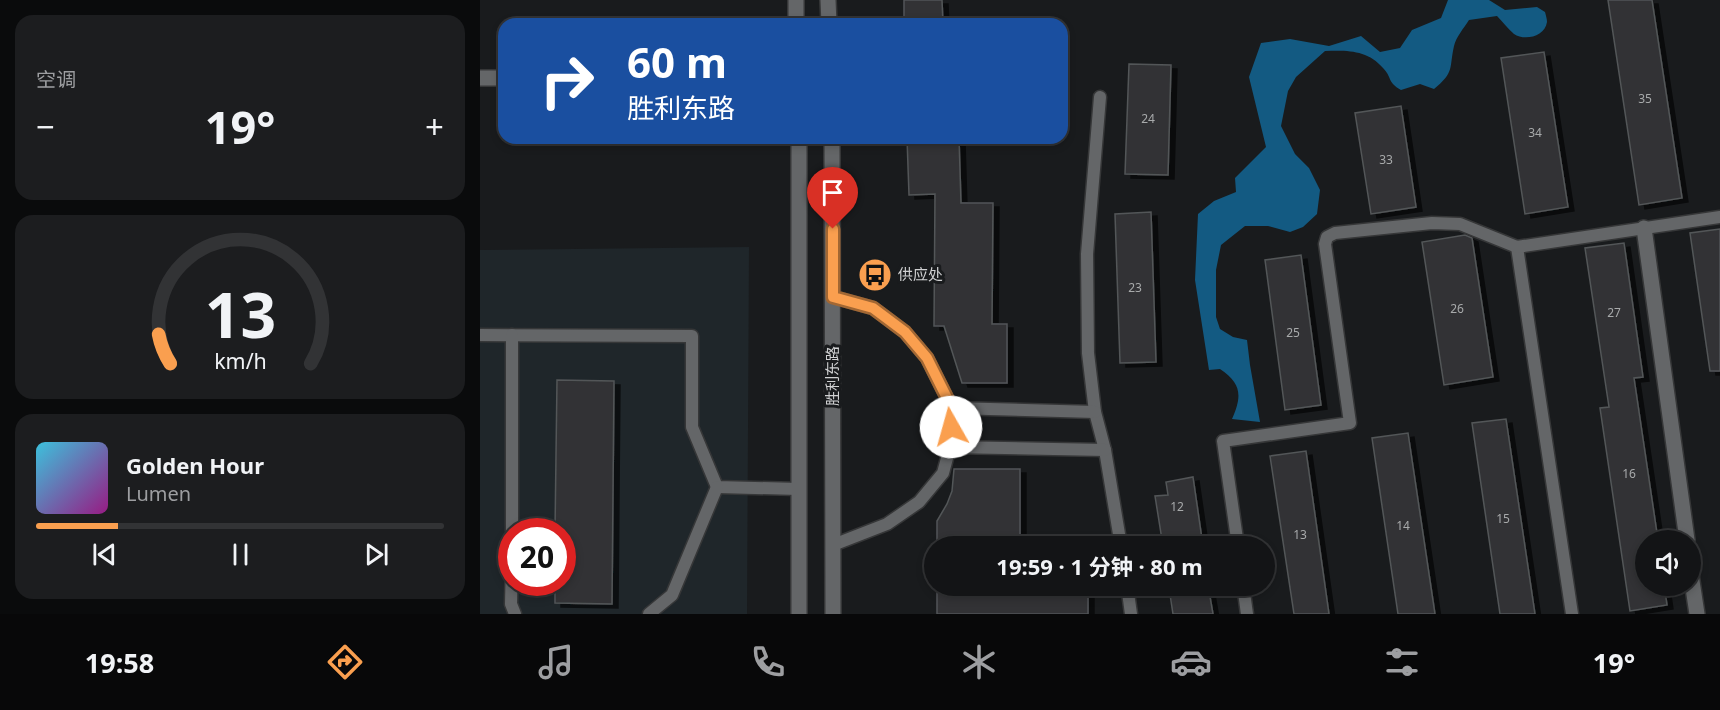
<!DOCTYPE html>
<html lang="zh">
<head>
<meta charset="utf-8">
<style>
	body { margin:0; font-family:"Noto Sans","Noto Sans SC",sans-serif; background:#1c1d1f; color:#f1f3f6; height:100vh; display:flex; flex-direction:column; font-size:22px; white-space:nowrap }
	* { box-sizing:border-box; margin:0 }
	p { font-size:20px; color:#9d9ea1 }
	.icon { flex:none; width:33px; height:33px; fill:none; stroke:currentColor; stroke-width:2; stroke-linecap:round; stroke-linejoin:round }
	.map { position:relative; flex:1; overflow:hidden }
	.details { display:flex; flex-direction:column; gap:15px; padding:15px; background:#0a0b0c; width:480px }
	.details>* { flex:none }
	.hud { position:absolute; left:18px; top:18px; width:570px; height:126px; border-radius:18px; box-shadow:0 3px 9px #0003,0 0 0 2px #323335; background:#1a4fa0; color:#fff; overflow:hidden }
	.controls { position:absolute; left:1155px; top:530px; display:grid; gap:12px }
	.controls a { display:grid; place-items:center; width:66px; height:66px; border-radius:50%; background:#131416; box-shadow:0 3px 9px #0003,0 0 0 2px #323335; font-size:30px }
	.speed { position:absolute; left:18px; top:518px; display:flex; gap:12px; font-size:30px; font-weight:700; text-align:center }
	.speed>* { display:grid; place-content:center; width:78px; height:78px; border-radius:50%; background:#131416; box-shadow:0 3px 9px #0003,0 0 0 2px #323335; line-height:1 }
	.speed .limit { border:9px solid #d22; background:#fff; color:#111 }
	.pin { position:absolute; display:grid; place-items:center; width:51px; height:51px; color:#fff; margin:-62px -26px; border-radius:50% 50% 50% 0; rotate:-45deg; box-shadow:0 0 6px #0007 }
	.pin .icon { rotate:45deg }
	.me { position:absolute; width:66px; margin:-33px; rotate:353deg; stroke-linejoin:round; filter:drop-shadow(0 0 4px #0008) }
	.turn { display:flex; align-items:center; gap:21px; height:126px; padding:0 30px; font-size:27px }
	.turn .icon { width:78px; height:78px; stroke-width:2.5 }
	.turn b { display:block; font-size:42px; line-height:51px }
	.big { font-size:45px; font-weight:700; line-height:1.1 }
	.details .tile { flex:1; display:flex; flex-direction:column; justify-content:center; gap:9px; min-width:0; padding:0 21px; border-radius:18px; background:#1c1d1f }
	.details .dial { align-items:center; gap:0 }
	.dial svg { height:156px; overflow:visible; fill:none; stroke:#323335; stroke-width:7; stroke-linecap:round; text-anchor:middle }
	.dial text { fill:#f1f3f6; stroke:none }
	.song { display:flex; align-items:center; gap:18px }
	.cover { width:72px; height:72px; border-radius:9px; background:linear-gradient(135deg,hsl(190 70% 55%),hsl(310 70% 35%)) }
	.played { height:6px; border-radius:3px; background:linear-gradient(90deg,#fa9f4f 20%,#323335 20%) }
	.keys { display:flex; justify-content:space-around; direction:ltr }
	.heat { display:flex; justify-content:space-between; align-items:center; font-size:33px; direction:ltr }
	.trip { position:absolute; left:444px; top:536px; width:351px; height:60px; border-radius:30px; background:#131416; box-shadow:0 3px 9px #0003,0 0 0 2px #323335; font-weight:700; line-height:60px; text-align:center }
	.dock { display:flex; height:96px; justify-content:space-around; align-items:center; background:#080809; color:#9d9ea1 }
	.dock .icon { width:42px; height:42px }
	.dock .on { color:#fa9f4f }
	.dock b { font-size:27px; color:#f1f3f6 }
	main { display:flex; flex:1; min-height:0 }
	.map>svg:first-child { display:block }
</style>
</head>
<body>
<main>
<section class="details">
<div class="tile"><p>空调</p>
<div class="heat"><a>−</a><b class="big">19°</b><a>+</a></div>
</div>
<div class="tile dial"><svg viewBox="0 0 100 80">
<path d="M14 69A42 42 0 1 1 86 69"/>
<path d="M14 69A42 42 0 0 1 8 54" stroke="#fa9f4f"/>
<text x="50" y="56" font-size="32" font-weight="700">13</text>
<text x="50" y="72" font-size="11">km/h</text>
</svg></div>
<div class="tile">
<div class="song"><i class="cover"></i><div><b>Golden Hour</b><p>Lumen</p></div></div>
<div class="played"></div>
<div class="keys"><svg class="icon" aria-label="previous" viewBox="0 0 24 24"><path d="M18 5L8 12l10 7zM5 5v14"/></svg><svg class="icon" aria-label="pause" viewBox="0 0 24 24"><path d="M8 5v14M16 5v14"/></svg><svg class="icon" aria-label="next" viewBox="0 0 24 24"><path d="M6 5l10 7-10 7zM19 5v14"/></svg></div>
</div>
</section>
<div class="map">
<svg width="1240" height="614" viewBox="0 0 1240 614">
	<defs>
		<filter id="shadow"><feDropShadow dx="6" dy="4" stdDeviation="0" flood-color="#0009"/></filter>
	</defs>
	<rect width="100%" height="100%" fill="#191b1d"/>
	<path fill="#1f262a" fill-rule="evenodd" d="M269 247 267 614H0V250ZM32 531H82V582H32Z"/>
	<path fill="#135a82" d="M968 0H1009L1025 10 1057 7 1065 12C1066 16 1067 19 1067 22 1065 37 1044 41 1034 34 1028 29 1022 21 1017 16L989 20C984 28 976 37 974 46 969 68 975 72 954 89L940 84 921 90C907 82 912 77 903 68 888 50 867 50 845 51L816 77 808 91 801 126 815 154 829 168 840 190 837 214 823 227 810 232 788 226H765L741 245 736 270V317L740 329 753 337 767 340 770 365 780 422 752 419C762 396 762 384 740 369L729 370 715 280 718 214 734 201 756 192 755 178 786 147 769 77 781 43 810 39 849 46 881 36 900 52 920 48 932 30 961 18Z"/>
	<g fill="#313335" stroke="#535658" stroke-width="1.5" filter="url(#shadow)">
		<polygon points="424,0 462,0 463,24 424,24"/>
		<polygon points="1128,0 1172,0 1202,198 1159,205"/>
		<polygon points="1064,52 1088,207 1045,214 1021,58"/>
		<polygon points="649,64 691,65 688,175 645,174"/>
		<polygon points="921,106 936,207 891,214 875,113"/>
		<polygon points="427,138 479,138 481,203 513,203 512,324 527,324 527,383 482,383 464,326 454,326 455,194 429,195"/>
		<polygon points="671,212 676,362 640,363 635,214"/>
		<polygon points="1240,229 1240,371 1230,371 1210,233"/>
		<polygon points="985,235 992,238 1013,377 964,385 942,242"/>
		<polygon points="1144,243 1163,377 1154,378 1178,540 1166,540 1166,585 1184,585 1187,605 1150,611 1120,408 1129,407 1105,248"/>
		<polygon points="821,255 841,405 805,410 785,260"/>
		<polygon points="77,380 134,381 132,604 75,603 75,582 82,582 82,531 75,531"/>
		<polygon points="1026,419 1055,614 1020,614 992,423"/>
		<polygon points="928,433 955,614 918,614 892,438"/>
		<polygon points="826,451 849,614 814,614 790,456"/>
		<polygon points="474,469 540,469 540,546 457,546 457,521 467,504 472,491"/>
		<polygon points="713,477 723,546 683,546 675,496 688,495 686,482"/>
		<rect x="457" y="585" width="151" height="29"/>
		<polygon points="709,585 728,585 733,614 693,614 689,588"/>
	</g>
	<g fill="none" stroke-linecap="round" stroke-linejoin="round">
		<defs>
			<g id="lane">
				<polyline points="620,97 607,254 608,353 615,412 625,450 641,546"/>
				<polyline points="1037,247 1092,614"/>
				<polyline points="0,335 212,336 212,427 237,487 319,489"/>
				<polyline points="472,408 615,412"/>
				<polyline points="470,447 625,450"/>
				<polyline points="32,531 32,335"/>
				<polyline points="353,545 407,524 439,502 463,473 470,447 472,408 447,358 425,332 393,308 353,297"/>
				<polyline points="758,546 743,441 870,423 845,244 847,237 855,233 952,223 980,224 1037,247 1240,217"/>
				<polyline points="32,558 31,604 35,614"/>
				<polyline points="647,585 651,614"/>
				<polyline points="763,585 767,614"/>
				<polyline points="169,614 192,595 237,487"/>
			</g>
			<g id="street">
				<polyline points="0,78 24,78"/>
				<polyline points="1164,228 1207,540"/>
				<polyline points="1210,568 1217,614"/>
			</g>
			<g id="secondary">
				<polyline points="316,0 316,24"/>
				<polyline points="348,0 349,24"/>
				<polyline points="319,138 319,614"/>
				<polyline points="352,138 353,614"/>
			</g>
		</defs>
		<use href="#lane" stroke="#363738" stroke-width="15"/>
		<use href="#street" stroke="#363738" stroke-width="18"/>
		<use href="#secondary" stroke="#363738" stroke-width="18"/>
		<use href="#lane" stroke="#646668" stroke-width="12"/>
		<use href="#street" stroke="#646668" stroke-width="15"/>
		<use href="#secondary" stroke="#646668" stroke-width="15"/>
	</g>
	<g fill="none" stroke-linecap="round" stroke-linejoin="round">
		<defs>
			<polyline id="route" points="353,229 353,297 393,308 425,332 447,358 472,408 471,427"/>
		</defs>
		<use href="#route" stroke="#a26733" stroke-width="15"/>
		<use href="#route" stroke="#fa9f4f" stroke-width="10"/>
	</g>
	<defs>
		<symbol id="bus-disc" viewBox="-11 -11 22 22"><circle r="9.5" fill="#fa9f4f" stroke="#191b1d"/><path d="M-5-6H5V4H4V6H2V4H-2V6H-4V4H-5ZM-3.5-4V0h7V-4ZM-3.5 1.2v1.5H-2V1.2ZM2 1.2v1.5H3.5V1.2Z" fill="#111"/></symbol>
	</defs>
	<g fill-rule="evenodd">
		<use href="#bus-disc" x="376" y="256" width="38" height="38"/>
	</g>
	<g text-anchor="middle" stroke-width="6" stroke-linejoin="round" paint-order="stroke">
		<g font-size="12" fill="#a8aaab">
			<text x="1165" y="103">35</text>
			<text x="668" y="123">24</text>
			<text x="1055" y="137">34</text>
			<text x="906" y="164">33</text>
			<text x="655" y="292">23</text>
			<text x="977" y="313">26</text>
			<text x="1134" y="317">27</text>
			<text x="813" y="337">25</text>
			<text x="1149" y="478">16</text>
			<text x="697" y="511">12</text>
			<text x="1023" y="523">15</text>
			<text x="923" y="530">14</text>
			<text x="820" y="539">13</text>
		</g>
		<g font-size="15" fill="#d0d1d2" stroke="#191b1d" text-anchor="start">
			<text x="418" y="280">供应处</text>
		</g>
		<g font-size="15" fill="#d0d1d2" stroke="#191b1d">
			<text transform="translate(353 376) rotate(-90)" y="5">胜利东路</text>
		</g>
	</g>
</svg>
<div class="controls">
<a><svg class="icon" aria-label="sound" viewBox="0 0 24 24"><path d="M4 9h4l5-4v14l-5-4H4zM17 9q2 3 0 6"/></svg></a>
</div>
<div class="speed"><div class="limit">20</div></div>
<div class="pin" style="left:353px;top:229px;background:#d93025"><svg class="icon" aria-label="arrive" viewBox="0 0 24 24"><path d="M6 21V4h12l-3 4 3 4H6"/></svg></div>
<svg class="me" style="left:471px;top:427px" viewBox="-20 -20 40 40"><circle r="19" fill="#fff"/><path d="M0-13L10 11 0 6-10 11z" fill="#fa9f4f"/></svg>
<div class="trip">19:59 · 1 分钟 · 80 m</div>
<div class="hud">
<div class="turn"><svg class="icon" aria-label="right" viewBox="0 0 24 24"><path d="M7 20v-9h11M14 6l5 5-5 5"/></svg><div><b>60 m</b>胜利东路</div></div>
</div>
</div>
</main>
<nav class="dock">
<b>19:58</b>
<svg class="icon on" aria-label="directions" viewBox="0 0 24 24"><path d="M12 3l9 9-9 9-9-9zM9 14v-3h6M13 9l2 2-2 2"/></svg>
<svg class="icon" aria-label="music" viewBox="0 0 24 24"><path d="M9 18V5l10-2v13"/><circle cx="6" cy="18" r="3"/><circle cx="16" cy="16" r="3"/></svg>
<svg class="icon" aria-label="phone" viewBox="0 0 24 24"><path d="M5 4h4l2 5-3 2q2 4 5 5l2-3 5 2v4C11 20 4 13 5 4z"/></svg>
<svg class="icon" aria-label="climate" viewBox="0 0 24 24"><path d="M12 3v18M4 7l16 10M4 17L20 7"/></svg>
<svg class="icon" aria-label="car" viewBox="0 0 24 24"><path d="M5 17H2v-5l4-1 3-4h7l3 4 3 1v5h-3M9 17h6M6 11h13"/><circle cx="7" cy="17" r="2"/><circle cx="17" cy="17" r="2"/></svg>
<svg class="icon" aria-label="filters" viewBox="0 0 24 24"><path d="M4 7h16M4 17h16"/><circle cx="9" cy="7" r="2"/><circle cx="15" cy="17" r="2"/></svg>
<b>19°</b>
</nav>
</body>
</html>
